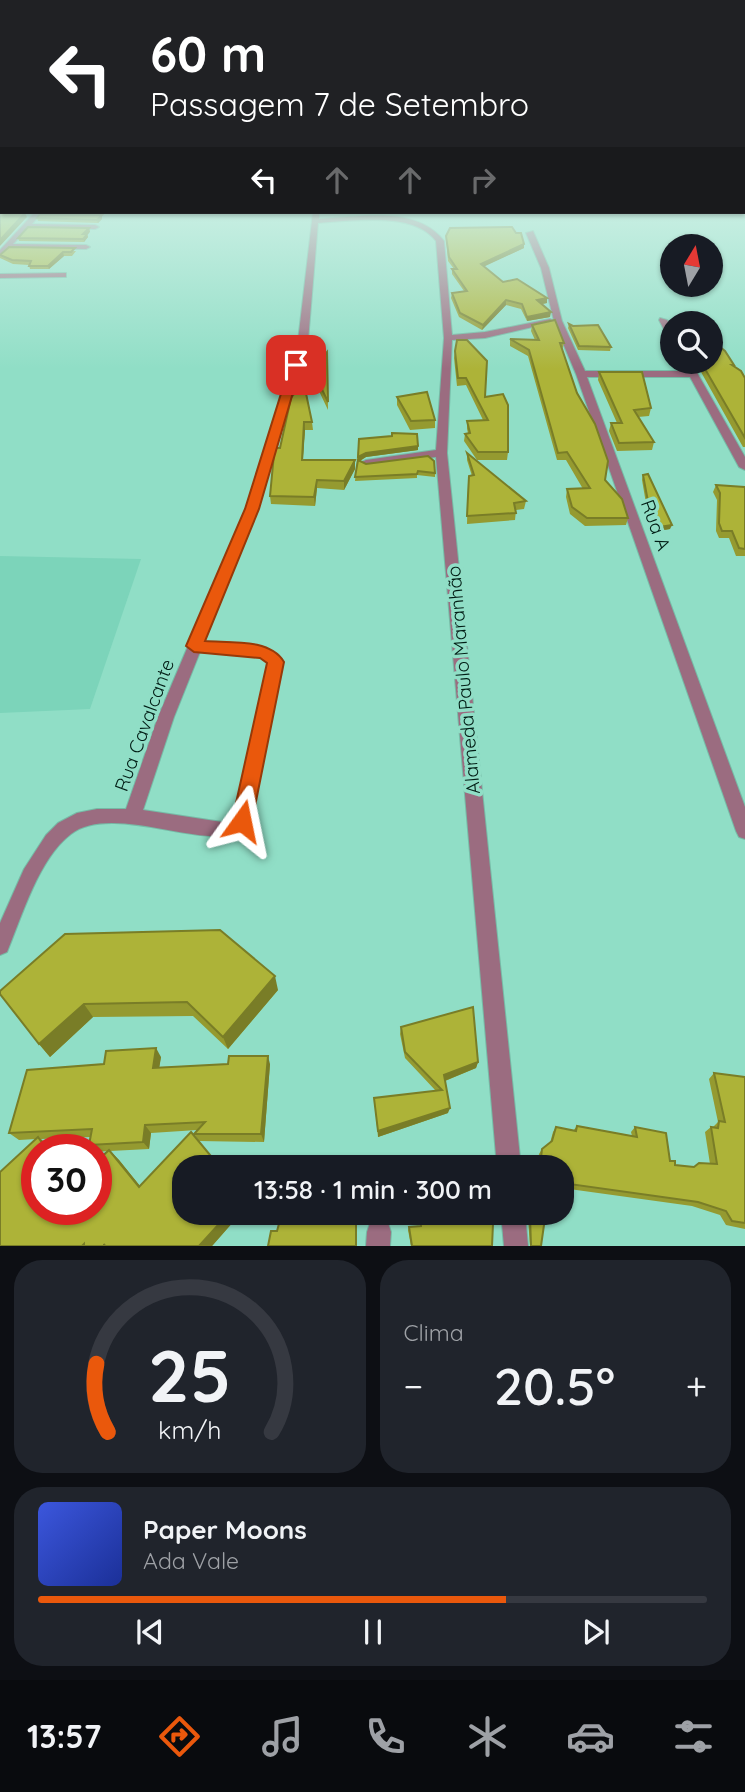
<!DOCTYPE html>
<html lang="pt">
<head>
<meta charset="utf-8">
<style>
	body { margin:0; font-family:Quicksand,sans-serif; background:#20242c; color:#f1f3f6; height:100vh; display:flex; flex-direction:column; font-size:26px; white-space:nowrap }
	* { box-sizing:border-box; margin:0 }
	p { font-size:23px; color:#9ea1a6 }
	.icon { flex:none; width:38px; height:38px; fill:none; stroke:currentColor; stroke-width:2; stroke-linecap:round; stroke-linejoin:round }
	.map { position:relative; height:1246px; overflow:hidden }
	.panel { display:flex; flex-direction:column; gap:14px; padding:14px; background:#0d0f14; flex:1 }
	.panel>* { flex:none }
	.banner { position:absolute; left:0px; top:0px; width:746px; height:214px; box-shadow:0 2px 5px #0004; background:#202124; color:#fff; overflow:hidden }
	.needle { width:46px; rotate:10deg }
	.tools { position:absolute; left:660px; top:234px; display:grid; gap:14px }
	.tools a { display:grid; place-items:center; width:63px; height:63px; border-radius:50%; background:#171b24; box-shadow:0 2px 5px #0004; font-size:35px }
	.speed { position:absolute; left:21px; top:1134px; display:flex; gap:14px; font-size:35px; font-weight:700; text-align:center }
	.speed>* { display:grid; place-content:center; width:91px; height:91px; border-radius:50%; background:#171b24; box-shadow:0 2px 5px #0004; line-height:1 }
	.speed .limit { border:10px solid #d22; background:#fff; color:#111 }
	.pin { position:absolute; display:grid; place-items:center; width:60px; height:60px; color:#fff; margin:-30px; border-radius:14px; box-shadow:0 4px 10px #0006 }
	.me { position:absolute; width:77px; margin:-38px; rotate:12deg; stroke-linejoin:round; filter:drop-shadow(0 0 5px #0008) }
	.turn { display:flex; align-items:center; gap:24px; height:147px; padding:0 35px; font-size:32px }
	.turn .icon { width:91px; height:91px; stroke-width:2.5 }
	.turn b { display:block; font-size:49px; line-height:60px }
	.lanes { display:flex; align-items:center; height:66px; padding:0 35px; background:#0003; justify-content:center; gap:35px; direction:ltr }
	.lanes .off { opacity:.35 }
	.big { font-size:52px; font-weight:600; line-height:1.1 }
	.panel .card { flex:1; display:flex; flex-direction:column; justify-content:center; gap:10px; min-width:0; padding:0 24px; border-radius:28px; background:#20242c }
	.panel .dial { align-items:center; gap:0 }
	.dial svg { height:182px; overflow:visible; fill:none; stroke:#363941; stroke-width:7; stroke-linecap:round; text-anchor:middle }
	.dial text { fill:#f1f3f6; stroke:none }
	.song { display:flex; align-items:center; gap:21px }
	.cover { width:84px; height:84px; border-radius:10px; background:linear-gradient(135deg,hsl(230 70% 55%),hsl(230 70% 35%)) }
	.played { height:7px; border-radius:4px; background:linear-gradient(90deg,#ea580c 70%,#363941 70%) }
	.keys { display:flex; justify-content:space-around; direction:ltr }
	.heat { display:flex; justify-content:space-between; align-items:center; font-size:38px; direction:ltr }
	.panel .tiles { flex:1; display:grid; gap:14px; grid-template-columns:1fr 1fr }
	.card:last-child { grid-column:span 2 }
	.trip { position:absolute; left:172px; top:1155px; width:402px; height:70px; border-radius:28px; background:#171b24; box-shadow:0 2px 5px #0004; font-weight:600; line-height:70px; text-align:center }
	.tabs { display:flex; height:112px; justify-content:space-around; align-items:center; background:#090b0e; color:#9ea1a6 }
	.tabs .icon { width:49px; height:49px }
	.tabs .current { color:#ea580c }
	.tabs b { font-size:32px; color:#f1f3f6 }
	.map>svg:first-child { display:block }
</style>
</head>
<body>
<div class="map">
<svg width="745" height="1246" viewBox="0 0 745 1246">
	<rect width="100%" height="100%" fill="#90dec6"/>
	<polygon fill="#7cd4ba" points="0,556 141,559 90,709 0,713"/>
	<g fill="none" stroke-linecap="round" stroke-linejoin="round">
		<defs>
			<g id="minor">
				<polygon points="744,208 745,208 745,212 743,212"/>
				<polygon points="35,212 42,212 32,224 95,225 99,227 95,229 28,228 13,244 86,245 90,247 86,249 9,248 0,256 0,250"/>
				<path d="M313 212H319V219C358 217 417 205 444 241L452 335 485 332 550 319 554 321 541 268 526 233 533 231 549 268 562 321 585 371H686L681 362H691L745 457V470L739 467 690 377H587L745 807V839L739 837 736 831 576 374 554 322 485 338 452 340 447 453 521 1167H497L436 457 366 466 360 463 366 460 436 450 444 338 436 241C414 211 352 221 318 223L308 341 258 509 204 642C228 644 269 639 283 661L248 826C221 859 115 800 71 834 39 858 22 916 7 952L0 955V923L24 869 46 835 58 823 77 813 97 809H126L158 717 246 509 298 341ZM200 652 260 657 268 662 234 818 231 821 222 822 143 810 174 717Z"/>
				<polygon points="66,273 66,277 63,277 0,278 0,274"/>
				<polygon points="660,318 667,320 672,329 672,340 668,337 659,320"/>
				<polygon points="501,1213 525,1213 528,1246 504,1246"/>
				<polygon points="379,1220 388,1223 391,1232 390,1246 366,1246 367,1232 370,1223"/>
			</g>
		</defs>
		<use href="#minor" stroke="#76bba6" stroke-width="2"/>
		<use href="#minor" fill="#9b6c80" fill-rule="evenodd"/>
	</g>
	<g fill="#959a30" fill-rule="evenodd">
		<polygon points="102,215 102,219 98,223 38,221 37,218"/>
		<polygon points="89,228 90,232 87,234 88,237 84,242 19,241 18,238"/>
		<polygon points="446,236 524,248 484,266 503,282 547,303 542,304 550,317 527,321 521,309 506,305 482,330 459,317 451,298 452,293 464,291 452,274 452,269 454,269 448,261"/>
		<polygon points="76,251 72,256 64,256 49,269 30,269 29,265 13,264 0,258 0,254"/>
		<polygon points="569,324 611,347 610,351 578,350 568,328"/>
		<polygon points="532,325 564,343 562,350 605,480 628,518 626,525 585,526 570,514 566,497 567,489 583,489 566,460 557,460 528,356 510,346 510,339 535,340 531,331"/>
		<polygon points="455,351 485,397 508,452 507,460 477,460 464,441 465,434 468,433 467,429 467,421 483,420 466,385 457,386 454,358"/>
		<polygon points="327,352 328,410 319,391 306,391 312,422 313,430 305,430 303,460 355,460 355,469 344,490 317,488 315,506 271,504 270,496 291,398 311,372 310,362 319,362"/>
		<polygon points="694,362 710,362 734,365 734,366 745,378 745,447 743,447 701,372"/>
		<polygon points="599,372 651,408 649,416 638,417 654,442 652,450 617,451 609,431 611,423 617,423 598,380"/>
		<polygon points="397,397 435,420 435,428 410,430 397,405"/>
		<polygon points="359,439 418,446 418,450 366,457 360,461 366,464 435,473 435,477 417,475 417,478 355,481"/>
		<polygon points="467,453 526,501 524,509 516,510 515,520 467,524 468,483 472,476 467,460"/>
		<polygon points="643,475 670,529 651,532 642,480"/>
		<polygon points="716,485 745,487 745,556 736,556 729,538 719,538 716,531 717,500 713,492"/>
		<polygon points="278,990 228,1049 193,1016 93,1017 50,1057 39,1044 0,994"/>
		<polygon points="401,1027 478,1062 476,1068 445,1081 448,1113 378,1137 374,1098 436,1091 405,1058 400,1034"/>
		<path d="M161 1057 159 1067 270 1064 264 1142 199 1141 194 1134 197 1130 151 1133 149 1149 110 1151 119 1160 140 1186 184 1213H241L212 1246H0L36 1139 19 1140 9 1133 104 1064ZM90 1137 89 1145 94 1150H96V1152L108 1151 96 1209 37 1150H52L41 1139Z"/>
		<polygon points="714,1073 745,1077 745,1229 726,1225 720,1215 692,1206 562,1188 562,1167 537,1167 539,1154 542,1149 550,1143 553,1132 556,1127 573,1131 577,1126 632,1136 631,1132 635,1127 675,1165 694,1167 710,1164 705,1132 711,1127 713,1127 718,1122 709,1079"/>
		<polygon points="419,1213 481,1213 483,1224 492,1246 411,1246 408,1230 409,1227 420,1226"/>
		<polygon points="530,1216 541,1246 530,1246 528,1218"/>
	</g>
	<g fill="#797d27">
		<polygon points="25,213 27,217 0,246 0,240"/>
		<polygon points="102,215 102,219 98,223 97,220"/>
		<polygon points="89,228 90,232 87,234 88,237 84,242 83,234"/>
		<polygon points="524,244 524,248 481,268 481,264"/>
		<polygon points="63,252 64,256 49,269 48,266"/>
		<polygon points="547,298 547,303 537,305 537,300"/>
		<polygon points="506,300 506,305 482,330 483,325"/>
		<polygon points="551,312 550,317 527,321 527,317"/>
		<polygon points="304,422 305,430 302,468 302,460"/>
		<polygon points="418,446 418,450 366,457 358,462 358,457 366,453"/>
		<polygon points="355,460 355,469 344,490 344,481"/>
		<polygon points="317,480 317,488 315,506 314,497"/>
		<polygon points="672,525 670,529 651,532 653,528"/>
		<polygon points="275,976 278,990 228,1049 223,1037"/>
		<polygon points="84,1004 93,1017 50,1057 39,1044"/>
		<polygon points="156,1048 161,1057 158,1076 153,1068"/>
		<polygon points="268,1056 270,1064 264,1142 261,1134"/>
		<polygon points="478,1062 476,1068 442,1082 444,1075"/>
		<polygon points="450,1108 448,1113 378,1137 378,1131"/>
		<polygon points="145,1125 151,1133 149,1149 143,1142"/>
		<polygon points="38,1137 50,1147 52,1150 47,1150"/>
		<polygon points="109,1150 119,1160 148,1196 139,1187"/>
		<polygon points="229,1213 241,1213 212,1246 199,1246"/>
	</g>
	<g fill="#adb338" stroke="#797d27" stroke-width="2">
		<polygon points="0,194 2,194 2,212 25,213 0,240"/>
		<polygon points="40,214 102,215 97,220 37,218"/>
		<polygon points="28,227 89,228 83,234 87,234 83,239 18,238"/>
		<polygon points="512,227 516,233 521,233 524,244 481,264 503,282 517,279 547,298 537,300 551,312 527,317 522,304 506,300 483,325 460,313 452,293 467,291 452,269 457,269 449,257 446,236 450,228"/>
		<polygon points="9,247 75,248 71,252 63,252 48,266 29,266 31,261 12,260 0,255"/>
		<polygon points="555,320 564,343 560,343 577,393 595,424 608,461 605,480 622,499 628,518 587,518 572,507 567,489 590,488 567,452 558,453 529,350 510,339 539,340 532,325"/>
		<polygon points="569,324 573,326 598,325 611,347 579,346"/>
		<polygon points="457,340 467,340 487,361 485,397 503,394 508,405 508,452 478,452 465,434 470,433 467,421 488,420 466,378 458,378 455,351"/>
		<polygon points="710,342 715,343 725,351 734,365 732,365 741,371 745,378 745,438 701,362 710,362"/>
		<polygon points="327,352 328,402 319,383 304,384 312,422 304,422 302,460 355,460 344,481 317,480 314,497 270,496 274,454 276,448 280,448 291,398 313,370 310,362 319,362"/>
		<polygon points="599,372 642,372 651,408 634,410 654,442 619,443 611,423 622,423"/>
		<polygon points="427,392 435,420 411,421 397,397"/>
		<polygon points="392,433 417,434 418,446 366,453 358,457 359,439 392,436"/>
		<polygon points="467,453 526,501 514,503 516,513 467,516 469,476 474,475"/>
		<polygon points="428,456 434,461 435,473 418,471 417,474 355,477 358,460 366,464"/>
		<polygon points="648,474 672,525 653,528 643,475"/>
		<polygon points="716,485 745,487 745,549 739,548 732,531 722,531 719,523 720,493"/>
		<polygon points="220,930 275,976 223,1037 187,1002 84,1004 39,1044 0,994 0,991 65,934"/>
		<polygon points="473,1007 478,1062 444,1075 450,1108 378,1131 374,1098 442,1090 405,1052 401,1027"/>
		<polygon points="156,1048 153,1068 228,1064 229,1056 268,1056 261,1134 194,1134 205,1122 145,1125 143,1142 89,1145 92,1129 9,1133 27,1070 104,1064 106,1051"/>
		<polygon points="714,1073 745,1077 745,1223 732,1221 726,1211 698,1202 562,1183 562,1167 540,1167 542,1149 552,1141 556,1127 576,1131 577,1126 637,1137 635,1127 666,1133 670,1161 675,1161 675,1165 694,1167 699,1163 717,1164 711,1127 718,1128 719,1121 725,1122"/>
		<polygon points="191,1132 220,1167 184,1167 184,1213 229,1213 199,1246 105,1246 104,1244 104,1246 84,1246 84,1244 82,1246 0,1246 0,1172 38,1137 47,1150 37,1150 37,1209 96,1209 96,1162 109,1150 139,1187"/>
		<polygon points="282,1213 356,1213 356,1246 268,1246 271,1231 277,1231"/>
		<polygon points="420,1213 481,1213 483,1224 493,1224 492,1246 412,1246 409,1227 421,1226"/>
		<polygon points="530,1216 545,1218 541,1246 531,1246"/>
	</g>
	<linearGradient id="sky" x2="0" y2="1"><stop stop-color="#71b9ec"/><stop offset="0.53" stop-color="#cdf0e5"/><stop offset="1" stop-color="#cdf0e5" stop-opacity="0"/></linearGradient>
	<rect width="745" height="369" fill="url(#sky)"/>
	<path fill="#ea580c" stroke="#983908" stroke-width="2" d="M296 361 301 365 259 509 205 641C229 643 270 638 284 662L252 821 249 827 242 830 235 827 232 821 267 663 260 658 194 652 186 646 245 509 290 365Z"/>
	<g text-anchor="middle" stroke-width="7" stroke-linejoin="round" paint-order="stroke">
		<g font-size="19" fill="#001c14" stroke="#90dec6">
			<text transform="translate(656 525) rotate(70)" y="7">Rua A</text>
			<text transform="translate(463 680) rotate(-95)" y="7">Alameda Paulo Maranhão</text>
			<text transform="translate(144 725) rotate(-70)" y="7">Rua Cavalcante</text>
		</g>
	</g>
</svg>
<div class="tools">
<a><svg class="needle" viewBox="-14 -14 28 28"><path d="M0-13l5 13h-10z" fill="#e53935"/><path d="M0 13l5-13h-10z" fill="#9ea1a6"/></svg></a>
<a><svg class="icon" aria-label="search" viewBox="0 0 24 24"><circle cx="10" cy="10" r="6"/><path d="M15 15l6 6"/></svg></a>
</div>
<div class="speed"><div class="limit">30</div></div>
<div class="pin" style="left:296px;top:365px;background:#d93025"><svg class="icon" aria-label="arrive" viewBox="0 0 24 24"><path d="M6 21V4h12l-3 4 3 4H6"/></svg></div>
<svg class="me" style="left:242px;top:821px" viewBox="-20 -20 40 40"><path d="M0-17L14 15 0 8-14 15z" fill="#ea580c" stroke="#fff" stroke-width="4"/></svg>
<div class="trip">13:58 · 1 min · 300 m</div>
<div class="banner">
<div class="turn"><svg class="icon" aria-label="left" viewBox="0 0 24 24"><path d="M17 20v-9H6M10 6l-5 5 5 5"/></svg><div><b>60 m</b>Passagem 7 de Setembro</div></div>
<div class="lanes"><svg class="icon" aria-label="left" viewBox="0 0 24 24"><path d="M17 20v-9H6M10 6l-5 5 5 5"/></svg><svg class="icon off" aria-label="ahead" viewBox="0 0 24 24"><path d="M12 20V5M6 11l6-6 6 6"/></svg><svg class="icon off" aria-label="ahead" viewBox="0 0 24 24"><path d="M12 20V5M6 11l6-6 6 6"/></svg><svg class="icon off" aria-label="right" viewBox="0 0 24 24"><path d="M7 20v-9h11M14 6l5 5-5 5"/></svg></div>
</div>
</div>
<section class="panel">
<div class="tiles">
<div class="card dial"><svg viewBox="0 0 100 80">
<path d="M14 69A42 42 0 1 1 86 69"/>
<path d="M14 69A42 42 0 0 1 9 39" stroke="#ea580c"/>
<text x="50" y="56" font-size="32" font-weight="700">25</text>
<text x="50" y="72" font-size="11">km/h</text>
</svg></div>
<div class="card"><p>Clima</p>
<div class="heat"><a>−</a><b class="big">20.5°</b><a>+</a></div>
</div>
<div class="card">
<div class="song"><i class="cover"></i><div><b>Paper Moons</b><p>Ada Vale</p></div></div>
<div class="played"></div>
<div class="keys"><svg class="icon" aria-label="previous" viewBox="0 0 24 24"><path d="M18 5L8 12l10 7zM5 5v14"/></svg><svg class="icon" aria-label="pause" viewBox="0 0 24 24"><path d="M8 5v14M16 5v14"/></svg><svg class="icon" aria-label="next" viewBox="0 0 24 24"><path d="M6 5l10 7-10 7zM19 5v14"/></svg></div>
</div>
</div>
</section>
<nav class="tabs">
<b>13:57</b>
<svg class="icon current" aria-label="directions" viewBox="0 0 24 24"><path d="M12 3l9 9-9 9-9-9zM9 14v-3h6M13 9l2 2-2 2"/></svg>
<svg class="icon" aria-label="music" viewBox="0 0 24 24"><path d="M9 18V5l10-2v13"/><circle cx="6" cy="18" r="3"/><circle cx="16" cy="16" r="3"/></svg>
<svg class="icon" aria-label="phone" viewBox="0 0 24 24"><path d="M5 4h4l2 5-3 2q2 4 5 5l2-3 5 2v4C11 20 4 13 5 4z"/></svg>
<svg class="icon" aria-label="climate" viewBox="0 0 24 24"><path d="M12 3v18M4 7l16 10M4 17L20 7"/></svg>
<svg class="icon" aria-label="car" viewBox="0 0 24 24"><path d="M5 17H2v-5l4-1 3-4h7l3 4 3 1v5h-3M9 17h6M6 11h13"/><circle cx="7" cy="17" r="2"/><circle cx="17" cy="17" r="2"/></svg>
<svg class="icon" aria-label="filters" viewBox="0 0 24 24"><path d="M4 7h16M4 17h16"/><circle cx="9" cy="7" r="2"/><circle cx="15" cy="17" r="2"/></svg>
</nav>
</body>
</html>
